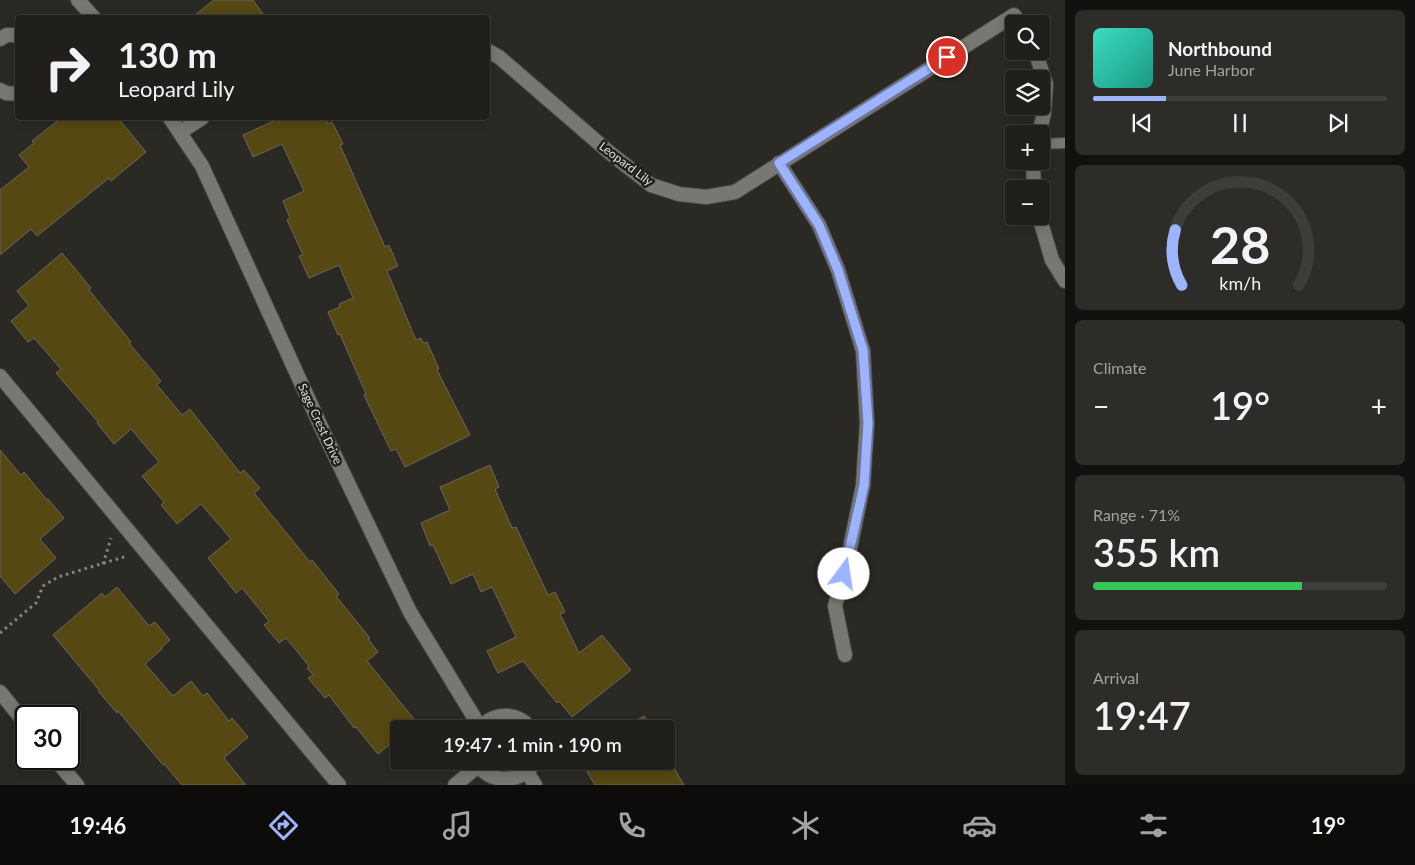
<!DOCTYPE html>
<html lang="en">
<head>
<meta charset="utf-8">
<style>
	body { margin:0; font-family:Lato,sans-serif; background:#2d2c28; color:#f1f3f6; height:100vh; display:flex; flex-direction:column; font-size:19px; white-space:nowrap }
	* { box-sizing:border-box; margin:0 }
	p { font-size:16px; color:#a2a2a3 }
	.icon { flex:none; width:28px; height:28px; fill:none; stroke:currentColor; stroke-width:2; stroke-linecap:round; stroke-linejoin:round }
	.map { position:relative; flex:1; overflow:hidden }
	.sheet { display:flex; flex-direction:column; gap:10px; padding:10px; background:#12110f; width:350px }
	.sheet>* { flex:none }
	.top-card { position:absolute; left:15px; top:15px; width:475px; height:105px; border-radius:5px; box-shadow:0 2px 12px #0003,0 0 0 1px #3d3d3a; background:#201f1b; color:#f1f3f6; overflow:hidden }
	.tools { position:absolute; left:1005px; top:15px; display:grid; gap:10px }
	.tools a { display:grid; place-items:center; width:45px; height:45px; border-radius:5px; background:#201f1b; box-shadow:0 2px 12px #0003,0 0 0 1px #3d3d3a; font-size:25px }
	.speed { position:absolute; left:15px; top:705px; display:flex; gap:10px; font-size:25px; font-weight:700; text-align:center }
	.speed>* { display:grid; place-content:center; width:65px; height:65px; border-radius:50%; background:#201f1b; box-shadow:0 2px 12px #0003,0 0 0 1px #3d3d3a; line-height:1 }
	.speed .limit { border:2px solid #111; border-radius:8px; background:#fff; color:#111 }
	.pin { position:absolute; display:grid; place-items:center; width:42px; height:42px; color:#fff; margin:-21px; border:2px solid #fff; border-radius:50%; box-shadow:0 1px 5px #0007 }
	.me { position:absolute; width:55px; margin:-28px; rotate:14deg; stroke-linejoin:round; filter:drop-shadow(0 0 4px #0008) }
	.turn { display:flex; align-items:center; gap:18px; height:105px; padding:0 20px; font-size:22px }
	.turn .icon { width:65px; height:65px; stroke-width:2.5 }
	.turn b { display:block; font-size:35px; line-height:42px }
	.big { font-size:38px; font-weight:600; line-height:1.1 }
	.sheet .card { flex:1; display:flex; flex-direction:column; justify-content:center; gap:8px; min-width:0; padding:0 18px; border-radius:8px; background:#2d2c28 }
	.sheet .dial { align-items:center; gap:0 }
	.dial svg { height:130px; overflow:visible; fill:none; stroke:#3d3d3a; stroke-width:7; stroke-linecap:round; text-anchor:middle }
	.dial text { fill:#f1f3f6; stroke:none }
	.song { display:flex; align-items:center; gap:15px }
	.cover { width:60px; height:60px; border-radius:8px; background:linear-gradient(135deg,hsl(170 70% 55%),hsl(170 70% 35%)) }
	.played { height:5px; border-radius:2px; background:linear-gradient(90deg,#9db4fd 25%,#3d3d3a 25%) }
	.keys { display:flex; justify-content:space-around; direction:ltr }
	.heat { display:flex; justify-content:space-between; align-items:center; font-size:28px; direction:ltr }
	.charge { height:8px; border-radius:4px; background:linear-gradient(90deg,#34c759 71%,#3d3d3a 0) }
	.trip { position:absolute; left:390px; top:720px; width:285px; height:50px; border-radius:5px; background:#201f1b; box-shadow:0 2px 12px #0003,0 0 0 1px #3d3d3a; font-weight:600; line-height:50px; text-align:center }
	.tab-bar { display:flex; height:80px; justify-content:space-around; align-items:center; background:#0d0c0b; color:#a2a2a3 }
	.tab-bar .icon { width:35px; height:35px }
	.tab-bar .current { color:#9db4fd }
	.tab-bar b { font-size:22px; color:#f1f3f6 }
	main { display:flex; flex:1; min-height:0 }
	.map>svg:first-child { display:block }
</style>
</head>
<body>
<main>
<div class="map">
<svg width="1065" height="785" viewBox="0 0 1065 785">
	<rect width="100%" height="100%" fill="#2a2924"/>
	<g fill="#554812" stroke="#686761">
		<polygon points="214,0 253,0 266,18 191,18"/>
		<polygon points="61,118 118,118 146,152 111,181 109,178 37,236 31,229 0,255 0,190 29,167 19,155 34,143 32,141"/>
		<polygon points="280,118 325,118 328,124 332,122 343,144 340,145 385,247 389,245 398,266 387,271 416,340 421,338 423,343 427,342 439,369 437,370 470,435 405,467 396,449 391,451 373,414 364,395 366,394 340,334 338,335 328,312 340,307 339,304 353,298 339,265 309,278 299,256 303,255 287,220 290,218 283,201 304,191 282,144 253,157 243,135"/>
		<polygon points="62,253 91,288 89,290 131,342 129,343 161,381 157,385 182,415 190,409 240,473 244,470 260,488 254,493 310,562 312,560 339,594 336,596 370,638 368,639 378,652 367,661 422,729 399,729 399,740 398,738 378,754 356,727 354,728 329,695 325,698 308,678 313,675 307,668 309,666 286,638 279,643 264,625 269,621 242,588 236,593 208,558 231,539 201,504 177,524 161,505 164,502 142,476 159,462 131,429 114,444 97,423 98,422 56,373 61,369 34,338 28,342 11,321 29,306 17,291"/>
		<polygon points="0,450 21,475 24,472 47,500 48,499 64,518 40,539 56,558 15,594 0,576"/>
		<polygon points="490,465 499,487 495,489 512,528 516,527 548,595 555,592 565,612 560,614 579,653 602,635 631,670 572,717 559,701 557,703 523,661 498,673 487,651 516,637 492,587 481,592 473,574 451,584 433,545 430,546 421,523 450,510 440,487"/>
		<polygon points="117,587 149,626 155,622 170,640 161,648 162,649 145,664 173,696 191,681 203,696 207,693 229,721 232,718 248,737 224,758 246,785 182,785 164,764 163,765 118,711 117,713 98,691 99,690 53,635 102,593 105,597"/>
		<polygon points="644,716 652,729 621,729"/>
		<polygon points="666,754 684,785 595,785 587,772 592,769 587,761 666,761"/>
	</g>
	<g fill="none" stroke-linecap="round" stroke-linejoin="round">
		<defs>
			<polyline id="service" points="1041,144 1065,143"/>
			<g id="minor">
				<polyline points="78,0 94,18"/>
				<polyline points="0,39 7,35 18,35"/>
				<polyline points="488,51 499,57 610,153 651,185 679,194 706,197 735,192 1014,15 1020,24"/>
				<polyline points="1035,51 1046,84 1044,113 1039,134"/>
				<polyline points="0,90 6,93 18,94"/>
				<polyline points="170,118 202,166 323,431 410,612 480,727"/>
				<polyline points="180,132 202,118"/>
				<polyline points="1033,161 1034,189"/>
				<polyline points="779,163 819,225 838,270 863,351 867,423 863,485 848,558 835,606 845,655"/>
				<polyline points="1039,216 1052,260 1065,281"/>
				<polyline points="0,376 339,785"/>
				<path d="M479 729C493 712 517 711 531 729"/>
				<path d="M476 761C487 785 523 785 535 761"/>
				<polyline points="527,772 535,785"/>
				<polyline points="455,785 478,766"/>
			</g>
			<g id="tertiary">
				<polyline points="0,692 26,724"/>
				<polyline points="55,759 77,785"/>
			</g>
		</defs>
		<use href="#service" stroke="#494843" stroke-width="12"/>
		<use href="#minor" stroke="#494843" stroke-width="16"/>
		<use href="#tertiary" stroke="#494843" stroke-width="16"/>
		<g stroke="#878682" stroke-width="3" stroke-dasharray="2.5 4" stroke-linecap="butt">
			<polyline points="103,564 111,538"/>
			<polyline points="0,633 36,603 43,586 58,577 127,556"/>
		</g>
		<use href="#service" stroke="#787771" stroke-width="10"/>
		<use href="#minor" stroke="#787771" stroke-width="14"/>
		<use href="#tertiary" stroke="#787771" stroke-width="14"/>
	</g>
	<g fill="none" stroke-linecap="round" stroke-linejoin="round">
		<defs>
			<polyline id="route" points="844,574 864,485 868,423 863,350 838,270 819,225 779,163 947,57"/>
		</defs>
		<use href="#route" stroke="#6675a4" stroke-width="12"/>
		<use href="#route" stroke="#9db4fd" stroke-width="9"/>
	</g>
	<g text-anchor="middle" stroke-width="5" stroke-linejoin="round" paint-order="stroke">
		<g font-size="12" fill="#e1e0dd" stroke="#211f1b">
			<text transform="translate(626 164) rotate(37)" y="4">Leopard Lily</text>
			<text transform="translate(320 424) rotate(65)" y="4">Sage Crest Drive</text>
		</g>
	</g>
</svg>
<div class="tools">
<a><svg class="icon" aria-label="search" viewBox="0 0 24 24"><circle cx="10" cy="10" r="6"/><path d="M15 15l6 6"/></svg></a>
<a><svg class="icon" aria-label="layers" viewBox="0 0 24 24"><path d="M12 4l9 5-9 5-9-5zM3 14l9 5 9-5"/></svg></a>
<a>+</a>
<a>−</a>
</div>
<div class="speed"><div class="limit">30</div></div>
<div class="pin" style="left:947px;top:57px;background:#d93025"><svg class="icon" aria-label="arrive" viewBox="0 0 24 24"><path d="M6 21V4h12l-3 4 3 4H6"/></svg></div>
<svg class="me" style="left:844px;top:574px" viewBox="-20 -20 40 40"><circle r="19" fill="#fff"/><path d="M0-13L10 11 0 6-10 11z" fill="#9db4fd"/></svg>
<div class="trip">19:47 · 1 min · 190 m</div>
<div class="top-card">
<div class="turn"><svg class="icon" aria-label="right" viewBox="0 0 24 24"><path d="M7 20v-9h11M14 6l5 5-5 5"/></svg><div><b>130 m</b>Leopard Lily</div></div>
</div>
</div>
<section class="sheet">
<div class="card">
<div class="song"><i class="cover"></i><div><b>Northbound</b><p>June Harbor</p></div></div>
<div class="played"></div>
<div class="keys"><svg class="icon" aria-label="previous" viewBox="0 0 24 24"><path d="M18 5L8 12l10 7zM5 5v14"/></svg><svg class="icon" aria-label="pause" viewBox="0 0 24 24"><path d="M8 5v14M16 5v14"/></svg><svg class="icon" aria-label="next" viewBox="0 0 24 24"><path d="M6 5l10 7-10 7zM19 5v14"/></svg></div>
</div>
<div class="card dial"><svg viewBox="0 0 100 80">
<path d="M14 69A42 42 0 1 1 86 69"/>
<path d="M14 69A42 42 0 0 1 10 35" stroke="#9db4fd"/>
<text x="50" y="56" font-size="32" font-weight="700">28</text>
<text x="50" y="72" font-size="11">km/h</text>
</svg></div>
<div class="card"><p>Climate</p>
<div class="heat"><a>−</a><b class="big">19°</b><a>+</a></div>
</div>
<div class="card"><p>Range · 71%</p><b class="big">355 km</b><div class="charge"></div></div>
<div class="card"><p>Arrival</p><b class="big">19:47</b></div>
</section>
</main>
<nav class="tab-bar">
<b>19:46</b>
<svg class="icon current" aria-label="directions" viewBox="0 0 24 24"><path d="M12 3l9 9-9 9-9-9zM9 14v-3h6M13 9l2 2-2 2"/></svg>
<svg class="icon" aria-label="music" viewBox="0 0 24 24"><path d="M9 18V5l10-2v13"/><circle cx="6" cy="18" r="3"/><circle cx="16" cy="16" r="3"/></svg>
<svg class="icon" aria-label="phone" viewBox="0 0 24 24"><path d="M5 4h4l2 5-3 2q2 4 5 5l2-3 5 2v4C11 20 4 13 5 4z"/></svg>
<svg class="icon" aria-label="climate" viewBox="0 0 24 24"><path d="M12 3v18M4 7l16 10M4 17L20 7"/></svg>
<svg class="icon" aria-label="car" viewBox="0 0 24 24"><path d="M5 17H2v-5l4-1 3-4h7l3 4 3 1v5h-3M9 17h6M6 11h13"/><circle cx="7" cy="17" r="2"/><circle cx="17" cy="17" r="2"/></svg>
<svg class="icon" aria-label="filters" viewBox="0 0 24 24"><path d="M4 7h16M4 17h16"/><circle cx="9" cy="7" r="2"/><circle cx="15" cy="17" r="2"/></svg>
<b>19°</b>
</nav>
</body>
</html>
